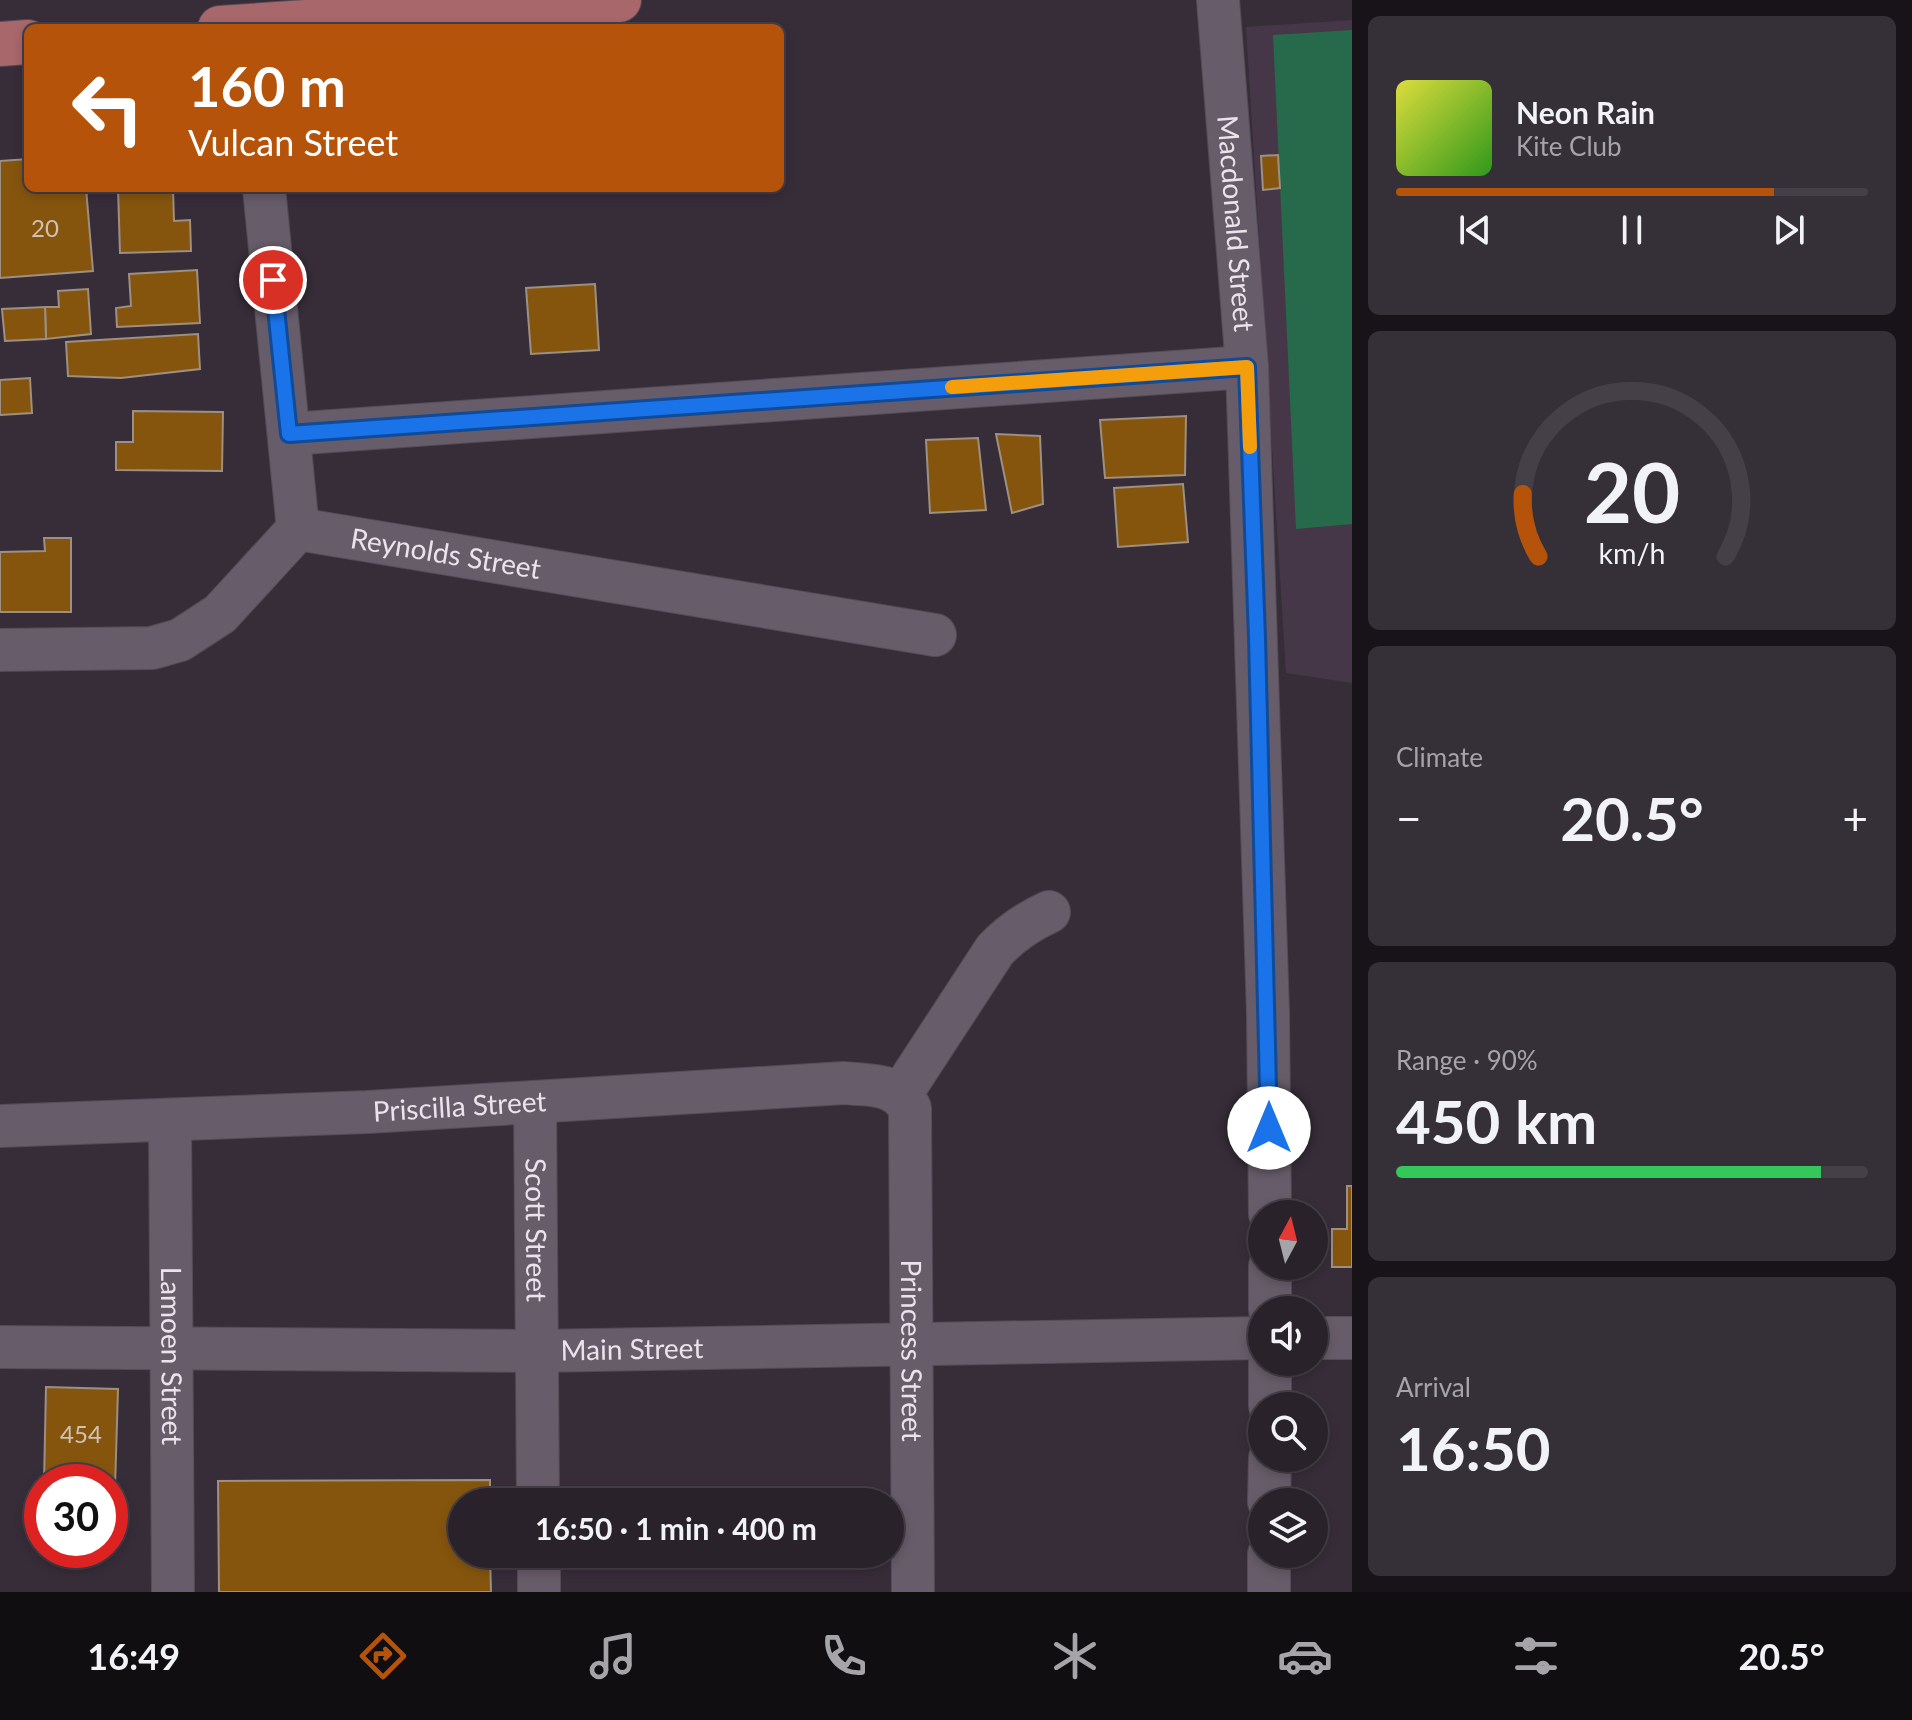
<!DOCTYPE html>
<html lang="en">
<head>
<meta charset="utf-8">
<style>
	body { margin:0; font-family:Lato,sans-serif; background:#352f37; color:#f1f3f6; height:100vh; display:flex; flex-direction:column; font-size:30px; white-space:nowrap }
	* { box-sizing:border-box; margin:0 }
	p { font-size:26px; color:#a5a4a9 }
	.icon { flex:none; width:44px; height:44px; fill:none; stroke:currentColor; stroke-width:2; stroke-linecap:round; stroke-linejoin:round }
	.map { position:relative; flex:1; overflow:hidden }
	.sheet { display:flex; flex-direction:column; gap:16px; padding:16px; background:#171318; width:560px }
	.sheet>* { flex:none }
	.hud { position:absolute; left:24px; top:24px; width:760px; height:168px; border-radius:12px; box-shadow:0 4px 12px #0003,0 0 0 2px #453f47; background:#b45309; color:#fff; overflow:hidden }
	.needle { width:52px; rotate:7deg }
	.tools { position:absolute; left:1248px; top:1200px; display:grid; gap:16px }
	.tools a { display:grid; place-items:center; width:80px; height:80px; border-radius:50%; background:#29222b; box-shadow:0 4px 12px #0003,0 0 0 2px #453f47; font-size:40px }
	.speed { position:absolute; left:24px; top:1464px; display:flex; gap:16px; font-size:40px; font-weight:700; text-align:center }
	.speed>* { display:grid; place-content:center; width:104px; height:104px; border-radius:50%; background:#29222b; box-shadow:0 4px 12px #0003,0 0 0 2px #453f47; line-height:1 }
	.speed .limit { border:12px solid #d22; background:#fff; color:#111 }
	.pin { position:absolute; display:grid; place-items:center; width:68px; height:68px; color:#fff; margin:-34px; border:4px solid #fff; border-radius:50%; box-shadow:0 2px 8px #0007 }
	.me { position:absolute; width:88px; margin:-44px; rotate:0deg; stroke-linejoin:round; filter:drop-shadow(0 0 6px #0008) }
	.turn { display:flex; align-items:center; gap:28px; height:168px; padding:0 32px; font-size:36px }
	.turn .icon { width:104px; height:104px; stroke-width:2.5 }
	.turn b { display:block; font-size:56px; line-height:68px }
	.big { font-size:60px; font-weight:700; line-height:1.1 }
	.sheet .card { flex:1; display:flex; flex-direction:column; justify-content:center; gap:12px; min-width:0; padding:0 28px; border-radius:12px; background:#352f37 }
	.sheet .dial { align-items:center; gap:0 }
	.dial svg { height:208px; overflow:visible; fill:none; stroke:#453f47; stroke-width:7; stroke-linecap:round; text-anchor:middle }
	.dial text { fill:#f1f3f6; stroke:none }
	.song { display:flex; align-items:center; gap:24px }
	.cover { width:96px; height:96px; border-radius:12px; background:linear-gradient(135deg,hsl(60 70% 55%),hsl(110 70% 35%)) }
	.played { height:8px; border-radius:4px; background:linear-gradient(90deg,#b45309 80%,#453f47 80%) }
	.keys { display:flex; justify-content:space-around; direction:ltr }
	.heat { display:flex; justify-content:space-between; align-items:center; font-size:44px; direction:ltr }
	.charge { height:12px; border-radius:6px; background:linear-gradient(90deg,#34c759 90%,#453f47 0) }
	.trip { position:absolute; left:448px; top:1488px; width:456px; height:80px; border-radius:40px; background:#29222b; box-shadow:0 4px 12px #0003,0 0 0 2px #453f47; font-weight:700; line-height:80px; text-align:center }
	.dock { display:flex; height:128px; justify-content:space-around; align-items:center; background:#100e11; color:#a5a4a9 }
	.dock .icon { width:56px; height:56px }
	.dock .active { color:#b45309 }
	.dock b { font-size:36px; color:#f1f3f6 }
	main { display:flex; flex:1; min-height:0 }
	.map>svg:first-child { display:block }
</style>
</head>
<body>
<main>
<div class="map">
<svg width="1352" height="1592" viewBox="0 0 1352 1592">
	<rect width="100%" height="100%" fill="#372d39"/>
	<polygon fill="#463748" points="1352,20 1352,683 1286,673 1246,27"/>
	<polygon fill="#26694b" points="1352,30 1352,524 1296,529 1273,35"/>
	<g fill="#85550e" stroke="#9d8f81" stroke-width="2">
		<polygon points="1278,155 1280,188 1263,190 1261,156"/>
		<polygon points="28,159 28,188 86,188 93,271 0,278 0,161"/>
		<polygon points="118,188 173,188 174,221 190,220 191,251 120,253"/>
		<polygon points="197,270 200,323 117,327 116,308 131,306 129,274"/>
		<polygon points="595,284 599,350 531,354 526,288"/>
		<polygon points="88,289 91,334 46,339 45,307 59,307 58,291"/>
		<polygon points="45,307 46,339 5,341 2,309"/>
		<polygon points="198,334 200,369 121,378 68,376 66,342"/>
		<polygon points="30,378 32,413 0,415 0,380"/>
		<polygon points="133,411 223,412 222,471 116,470 116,442 133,442"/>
		<polygon points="1186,416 1185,475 1105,478 1100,420"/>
		<polygon points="996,434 1040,436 1043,504 1012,513"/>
		<polygon points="978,438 986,510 930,513 926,440"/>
		<polygon points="1183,484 1188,542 1118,547 1114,488"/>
		<polygon points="44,538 71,538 71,612 0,612 0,552 45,551"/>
		<polygon points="1347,1186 1352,1186 1352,1267 1332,1267 1332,1229 1347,1229"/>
		<polygon points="46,1387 118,1389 114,1521 110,1521 110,1482 44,1482"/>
		<polygon points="490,1480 490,1502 462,1502 462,1554 490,1554 491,1592 219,1592 218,1481"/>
	</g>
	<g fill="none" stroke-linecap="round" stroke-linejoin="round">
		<defs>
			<g id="minor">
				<path id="s1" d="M1218 0 1247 367 1268 1013 1270 1214"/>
				<polyline points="264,188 298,529"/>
				<polyline points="289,434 1247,367"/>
				<path id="s2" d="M0 650 152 648 180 640 220 614 298 529 935 635"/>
				<path d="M901 1094 995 950C1011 933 1027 922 1049 912"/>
				<path id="s3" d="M535 1102 538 1502"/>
				<path id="s4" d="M170 1120 173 1592"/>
				<path id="s5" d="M0 1126 368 1112 844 1083C872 1086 894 1082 910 1108L913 1592"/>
				<polyline points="1270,1266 1270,1310"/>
				<polyline points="1314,1338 1352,1338"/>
				<path id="s6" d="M0 1347 537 1351 1262 1338"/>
				<polyline points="1270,1406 1270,1362"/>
				<polyline points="1269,1502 1270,1458"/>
				<polyline points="539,1554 539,1592"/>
				<polyline points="1269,1592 1269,1554"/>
			</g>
			<g id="major">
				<polyline points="220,28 619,0"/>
				<polyline points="0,44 28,42"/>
			</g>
		</defs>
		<use href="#minor" stroke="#534b55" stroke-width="44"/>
		<use href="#major" stroke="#534b55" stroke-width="46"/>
		<use href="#minor" stroke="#675c69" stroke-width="42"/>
		<use href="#major" stroke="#a7676b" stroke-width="44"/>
	</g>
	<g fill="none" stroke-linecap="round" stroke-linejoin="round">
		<defs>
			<polyline id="route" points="273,280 289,434 1247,367 1257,637 1269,1128"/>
		</defs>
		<use href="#route" stroke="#114b97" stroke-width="20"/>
		<use href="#route" stroke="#1a73e8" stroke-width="14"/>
		<polyline stroke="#f59e0b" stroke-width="14" points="952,387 1247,367 1250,447"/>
	</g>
	<g text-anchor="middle" stroke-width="8" stroke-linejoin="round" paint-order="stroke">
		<g font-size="24" fill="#d1c0b4">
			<text x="45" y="237">20</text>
			<text x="81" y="1443">454</text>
		</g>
		<g font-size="28" fill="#eae3eb" stroke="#2d232f">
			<text dy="10" stroke="none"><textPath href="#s1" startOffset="224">Macdonald Street</textPath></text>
			<text dy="10" stroke="none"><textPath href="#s2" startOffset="494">Reynolds Street</textPath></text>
			<text dy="10" stroke="none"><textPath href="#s5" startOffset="460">Priscilla Street</textPath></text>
			<text dy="10" stroke="none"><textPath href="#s3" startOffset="128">Scott Street</textPath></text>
			<text dy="10" stroke="none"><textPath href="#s6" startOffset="632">Main Street</textPath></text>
			<text dy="10" stroke="none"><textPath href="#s5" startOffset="1162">Princess Street</textPath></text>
			<text dy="10" stroke="none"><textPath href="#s4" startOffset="236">Lamoen Street</textPath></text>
		</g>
	</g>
</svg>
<div class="tools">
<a><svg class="needle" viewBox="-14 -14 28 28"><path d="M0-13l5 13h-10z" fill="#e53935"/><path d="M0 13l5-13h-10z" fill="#a5a4a9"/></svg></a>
<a><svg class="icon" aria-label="sound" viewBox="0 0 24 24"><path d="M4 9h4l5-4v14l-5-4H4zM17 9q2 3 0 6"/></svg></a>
<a><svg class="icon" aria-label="search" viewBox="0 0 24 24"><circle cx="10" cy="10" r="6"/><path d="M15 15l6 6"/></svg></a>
<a><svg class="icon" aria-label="layers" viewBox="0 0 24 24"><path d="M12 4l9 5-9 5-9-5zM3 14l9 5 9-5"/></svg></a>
</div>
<div class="speed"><div class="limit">30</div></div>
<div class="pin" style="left:273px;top:280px;background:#d93025"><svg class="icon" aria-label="arrive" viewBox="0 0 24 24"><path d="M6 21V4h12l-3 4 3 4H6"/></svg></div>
<svg class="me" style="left:1269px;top:1128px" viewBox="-20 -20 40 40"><circle r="19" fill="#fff"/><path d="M0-13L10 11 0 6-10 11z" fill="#1a73e8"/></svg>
<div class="trip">16:50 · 1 min · 400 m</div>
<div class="hud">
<div class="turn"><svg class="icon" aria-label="left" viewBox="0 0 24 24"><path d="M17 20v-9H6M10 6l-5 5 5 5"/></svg><div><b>160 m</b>Vulcan Street</div></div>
</div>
</div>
<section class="sheet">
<div class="card">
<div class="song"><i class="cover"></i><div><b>Neon Rain</b><p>Kite Club</p></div></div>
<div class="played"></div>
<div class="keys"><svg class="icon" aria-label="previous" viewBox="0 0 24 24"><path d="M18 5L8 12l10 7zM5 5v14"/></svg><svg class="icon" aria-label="pause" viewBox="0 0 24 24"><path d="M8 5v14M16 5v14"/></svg><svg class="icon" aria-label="next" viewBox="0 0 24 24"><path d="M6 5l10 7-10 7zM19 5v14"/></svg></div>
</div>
<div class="card dial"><svg viewBox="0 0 100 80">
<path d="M14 69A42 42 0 1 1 86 69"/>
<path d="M14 69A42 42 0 0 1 8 45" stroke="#b45309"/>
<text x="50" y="56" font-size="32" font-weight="700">20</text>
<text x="50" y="72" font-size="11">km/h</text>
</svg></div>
<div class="card"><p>Climate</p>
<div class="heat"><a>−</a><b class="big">20.5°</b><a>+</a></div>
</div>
<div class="card"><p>Range · 90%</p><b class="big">450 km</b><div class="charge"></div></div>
<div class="card"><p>Arrival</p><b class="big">16:50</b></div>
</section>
</main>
<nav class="dock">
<b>16:49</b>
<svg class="icon active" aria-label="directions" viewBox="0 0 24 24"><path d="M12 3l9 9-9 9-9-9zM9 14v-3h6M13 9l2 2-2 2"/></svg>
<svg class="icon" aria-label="music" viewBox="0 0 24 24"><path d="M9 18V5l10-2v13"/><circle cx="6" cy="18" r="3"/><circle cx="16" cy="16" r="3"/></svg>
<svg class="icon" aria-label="phone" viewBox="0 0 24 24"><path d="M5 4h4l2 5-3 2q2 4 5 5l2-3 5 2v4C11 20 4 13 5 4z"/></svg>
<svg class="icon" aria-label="climate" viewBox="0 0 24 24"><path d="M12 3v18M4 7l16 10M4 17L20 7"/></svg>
<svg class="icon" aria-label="car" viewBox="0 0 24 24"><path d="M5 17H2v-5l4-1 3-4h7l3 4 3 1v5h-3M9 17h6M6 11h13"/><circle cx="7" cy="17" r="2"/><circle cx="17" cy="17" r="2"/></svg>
<svg class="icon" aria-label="filters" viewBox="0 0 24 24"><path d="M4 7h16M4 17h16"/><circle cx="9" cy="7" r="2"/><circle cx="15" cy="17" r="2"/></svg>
<b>20.5°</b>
</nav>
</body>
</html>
